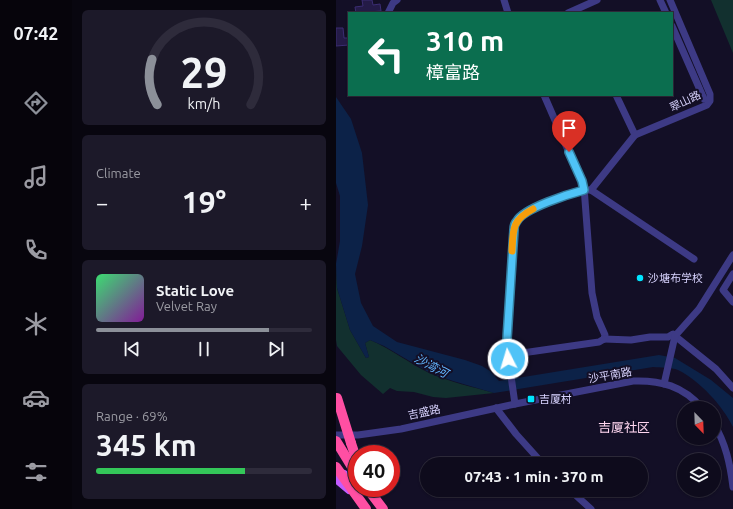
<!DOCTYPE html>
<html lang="en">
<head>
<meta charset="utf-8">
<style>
	body { margin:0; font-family:Ubuntu,"Noto Sans SC",sans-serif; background:#1c1929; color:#f1f3f6; height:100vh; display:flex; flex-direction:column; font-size:15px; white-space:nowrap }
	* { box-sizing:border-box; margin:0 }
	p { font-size:13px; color:#9b9ba3 }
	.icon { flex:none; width:22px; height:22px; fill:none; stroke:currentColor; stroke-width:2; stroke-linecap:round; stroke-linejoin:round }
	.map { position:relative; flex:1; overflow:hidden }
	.drawer { display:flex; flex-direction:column; gap:10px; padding:10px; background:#08060f; width:264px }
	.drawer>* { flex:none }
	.banner { position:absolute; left:12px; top:12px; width:325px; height:84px; border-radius:0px; box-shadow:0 1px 3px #0004,0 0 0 1px #2e2b3b; background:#0b6e4f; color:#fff; overflow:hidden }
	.needle { width:26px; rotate:157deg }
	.buttons { position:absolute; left:341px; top:401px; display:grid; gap:8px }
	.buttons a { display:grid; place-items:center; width:44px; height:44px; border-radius:50%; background:#0e0b1c; box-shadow:0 1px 3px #0004,0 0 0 1px #2e2b3b; font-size:20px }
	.speed { position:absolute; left:12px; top:445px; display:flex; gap:8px; font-size:20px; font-weight:700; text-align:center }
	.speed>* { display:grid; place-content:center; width:52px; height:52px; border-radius:50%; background:#0e0b1c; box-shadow:0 1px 3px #0004,0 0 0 1px #2e2b3b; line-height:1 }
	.speed .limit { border:6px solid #d22; background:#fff; color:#111 }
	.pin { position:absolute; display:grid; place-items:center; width:34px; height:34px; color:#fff; margin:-41px -17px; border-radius:50% 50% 50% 0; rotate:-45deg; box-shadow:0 0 4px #0007 }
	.pin .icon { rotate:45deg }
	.me { position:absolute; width:44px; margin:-22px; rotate:355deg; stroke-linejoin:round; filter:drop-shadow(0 0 3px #0008) }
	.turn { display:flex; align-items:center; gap:14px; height:84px; padding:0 12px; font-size:18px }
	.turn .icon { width:52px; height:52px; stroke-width:2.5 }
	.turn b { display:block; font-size:28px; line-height:34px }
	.big { font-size:30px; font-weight:700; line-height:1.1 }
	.drawer .tile { flex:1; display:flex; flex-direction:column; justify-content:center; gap:6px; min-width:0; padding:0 14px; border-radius:6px; background:#1c1929 }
	.drawer .dial { align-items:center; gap:0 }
	.dial svg { height:104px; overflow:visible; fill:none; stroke:#2e2b3b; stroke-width:7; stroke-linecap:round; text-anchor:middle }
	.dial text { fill:#f1f3f6; stroke:none }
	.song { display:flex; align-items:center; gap:12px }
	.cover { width:48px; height:48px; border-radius:6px; background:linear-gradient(135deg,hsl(140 70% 55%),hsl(290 70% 35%)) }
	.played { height:4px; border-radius:2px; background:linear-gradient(90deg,#8c9099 80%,#2e2b3b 80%) }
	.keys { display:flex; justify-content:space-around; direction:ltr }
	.heat { display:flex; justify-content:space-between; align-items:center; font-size:22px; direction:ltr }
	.charge { height:6px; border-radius:3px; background:linear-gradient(90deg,#34c759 69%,#2e2b3b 0) }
	.trip { position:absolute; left:84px; top:457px; width:228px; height:40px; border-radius:20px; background:#0e0b1c; box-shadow:0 1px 3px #0004,0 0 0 1px #2e2b3b; font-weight:700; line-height:40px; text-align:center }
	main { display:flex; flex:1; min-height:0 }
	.tab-bar { display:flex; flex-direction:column; width:72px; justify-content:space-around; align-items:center; background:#06040b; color:#9b9ba3 }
	.tab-bar .icon { width:28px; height:28px }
	.tab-bar .current { color:#8c9099 }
	.tab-bar b { font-size:18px; color:#f1f3f6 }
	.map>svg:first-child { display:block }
</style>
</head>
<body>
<main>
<nav class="tab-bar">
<b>07:42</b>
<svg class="icon current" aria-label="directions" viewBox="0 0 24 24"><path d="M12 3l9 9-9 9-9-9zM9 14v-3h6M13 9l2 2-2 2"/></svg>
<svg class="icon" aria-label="music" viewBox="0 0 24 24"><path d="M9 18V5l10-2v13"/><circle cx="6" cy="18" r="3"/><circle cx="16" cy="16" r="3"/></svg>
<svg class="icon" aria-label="phone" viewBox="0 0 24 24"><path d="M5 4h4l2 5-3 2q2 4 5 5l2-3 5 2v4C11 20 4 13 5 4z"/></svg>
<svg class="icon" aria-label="climate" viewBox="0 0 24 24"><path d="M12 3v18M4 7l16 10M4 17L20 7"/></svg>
<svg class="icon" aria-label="car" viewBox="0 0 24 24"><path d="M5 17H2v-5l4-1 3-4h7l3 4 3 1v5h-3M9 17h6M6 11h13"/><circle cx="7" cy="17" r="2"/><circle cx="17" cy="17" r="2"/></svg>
<svg class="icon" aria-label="filters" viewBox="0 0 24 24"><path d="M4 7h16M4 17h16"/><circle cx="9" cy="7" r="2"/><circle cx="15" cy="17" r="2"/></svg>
</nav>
<section class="drawer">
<div class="tile dial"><svg viewBox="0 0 100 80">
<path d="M14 69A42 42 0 1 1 86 69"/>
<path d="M14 69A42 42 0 0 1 10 34" stroke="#8c9099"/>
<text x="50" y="56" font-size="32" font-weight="700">29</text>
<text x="50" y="72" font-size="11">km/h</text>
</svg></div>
<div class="tile"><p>Climate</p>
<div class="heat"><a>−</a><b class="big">19°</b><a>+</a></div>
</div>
<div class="tile">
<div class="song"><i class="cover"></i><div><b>Static Love</b><p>Velvet Ray</p></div></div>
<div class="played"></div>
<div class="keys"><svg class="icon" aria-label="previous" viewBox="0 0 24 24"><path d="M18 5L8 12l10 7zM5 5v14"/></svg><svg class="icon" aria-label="pause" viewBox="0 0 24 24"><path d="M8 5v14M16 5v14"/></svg><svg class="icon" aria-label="next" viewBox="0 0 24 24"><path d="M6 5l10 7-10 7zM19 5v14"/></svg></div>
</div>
<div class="tile"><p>Range · 69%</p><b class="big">345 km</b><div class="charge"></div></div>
</section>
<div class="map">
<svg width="397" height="509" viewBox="0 0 397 509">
	<rect width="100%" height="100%" fill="#130f26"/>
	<g fill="#12302f">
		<polygon points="375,0 397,0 397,53"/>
		<path d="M0 264 1 288 14 330 30 358 33 357 29 343 34 340C55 349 73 363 93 373 114 382 137 387 158 393L110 398 97 397 78 392 61 391 54 388 47 394 25 375 1 346 0 340Z"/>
	</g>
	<path fill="#0c2248" d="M0 97 15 119 26 153 32 205 26 246 19 274 25 303 37 326 61 342 129 360 146 366 154 371 163 381 323 355 339 358 375 380 397 398V427C387 406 363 380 342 370 335 367 324 368 317 367L158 393 117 381 94 373 48 346 34 340 29 343 33 357 30 358 14 330 1 288 0 264 4 241V196L0 183Z"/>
	<g fill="#241b47" stroke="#3b2d73">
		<polygon points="26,0 36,0 37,5 44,4 45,11 20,13 19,7 27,6"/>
		<polygon points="0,28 7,28 8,38 13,38 13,45 0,46"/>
	</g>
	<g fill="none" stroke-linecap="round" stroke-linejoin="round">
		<g stroke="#3d3a85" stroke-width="7">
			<polyline points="168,0 172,13"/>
			<polyline points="324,0 330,13"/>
			<polyline points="52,13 57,3 61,0"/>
			<polyline points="232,13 261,0"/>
			<polyline points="336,26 368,99"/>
			<polyline points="208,95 248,187 256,293 261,317 269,335 268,339"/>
			<polyline points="280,95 299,135"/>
			<polyline points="255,190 299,135 371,105 374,101 374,94 334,0"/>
			<polyline points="397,274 387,290 397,302"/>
			<polyline points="339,336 380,369 397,388"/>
			<polyline points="268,339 295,340 314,337 332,337 337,334 339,336"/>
			<polyline points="172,355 263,342 268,339"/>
			<polyline points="328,384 339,336 363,309 397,255"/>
			<path d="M179 404 172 355 171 339 178 230C178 227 179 223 181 221 187 209 241 189 255 190L358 259"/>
			<polyline points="160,408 180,434 207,464"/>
			<path d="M378 424C390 444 394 464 397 487"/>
			<path d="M0 435H22L65 429 179 404 297 381C325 380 347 386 366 408"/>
			<polyline points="234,490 255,509"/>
		</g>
		<g stroke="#c25bff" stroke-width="8">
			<polyline points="8,474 21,484"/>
			<polyline points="0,479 13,490"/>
		</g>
		<g stroke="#ff4fa3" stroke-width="10">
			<polyline points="0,441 21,475"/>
			<polyline points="15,443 21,461"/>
		</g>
		<g stroke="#ff4fa3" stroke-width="10">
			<polyline points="1,398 15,443"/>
			<polyline points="0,467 30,509"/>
			<polyline points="31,488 47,509"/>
		</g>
	</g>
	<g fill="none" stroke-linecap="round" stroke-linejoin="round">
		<defs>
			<path id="route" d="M172 359 171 339 178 230C178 227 179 223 181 221 188 208 233 194 248 190L246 181 233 152"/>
		</defs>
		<use href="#route" stroke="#337fa1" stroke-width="10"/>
		<use href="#route" stroke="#4fc3f7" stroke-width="7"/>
		<path stroke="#f59e0b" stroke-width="7" d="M176 251C177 229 176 220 197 209"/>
	</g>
	<g fill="#00e5ff" stroke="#130f26" stroke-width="1.5">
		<circle cx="304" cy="278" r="4"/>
		<rect x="191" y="395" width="8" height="8" rx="2"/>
	</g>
	<g text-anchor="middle" stroke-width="4" stroke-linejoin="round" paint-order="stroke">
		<g font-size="11" fill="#d9d4ff" stroke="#130f26">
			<text transform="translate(349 101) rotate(-26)" y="4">翠山路</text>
			<text transform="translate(274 375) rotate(-10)" y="4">沙平南路</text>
			<text transform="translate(88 412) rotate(-12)" y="4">吉盛路</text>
		</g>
		<g font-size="11" fill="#d9d4ff" stroke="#130f26" text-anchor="start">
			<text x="312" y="282">沙塘布学校</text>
			<text x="203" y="403">吉厦村</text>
		</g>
		<g font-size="12" font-style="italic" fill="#62b6ff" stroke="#130f26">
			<text transform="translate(95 366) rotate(28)" y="4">沙湾河</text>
		</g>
		<g font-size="13" fill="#ffd6f0" stroke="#130f26">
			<text x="288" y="432">吉厦社区</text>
		</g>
	</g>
</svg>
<div class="buttons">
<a><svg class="needle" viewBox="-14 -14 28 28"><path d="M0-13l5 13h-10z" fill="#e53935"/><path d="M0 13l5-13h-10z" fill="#9b9ba3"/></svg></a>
<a><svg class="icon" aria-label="layers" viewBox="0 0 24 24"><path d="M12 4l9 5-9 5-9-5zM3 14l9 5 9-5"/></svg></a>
</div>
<div class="speed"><div class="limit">40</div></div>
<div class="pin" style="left:233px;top:152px;background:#d93025"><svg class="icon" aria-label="arrive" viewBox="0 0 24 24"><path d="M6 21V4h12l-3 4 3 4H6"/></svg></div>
<svg class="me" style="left:172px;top:359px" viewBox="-20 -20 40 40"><circle r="17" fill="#4fc3f7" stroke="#fff" stroke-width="3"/><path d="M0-11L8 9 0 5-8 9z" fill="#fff"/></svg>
<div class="trip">07:43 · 1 min · 370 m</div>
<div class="banner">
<div class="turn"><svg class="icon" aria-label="left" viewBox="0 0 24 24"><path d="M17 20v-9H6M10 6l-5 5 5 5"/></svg><div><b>310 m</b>樟富路</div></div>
</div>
</div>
</main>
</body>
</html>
